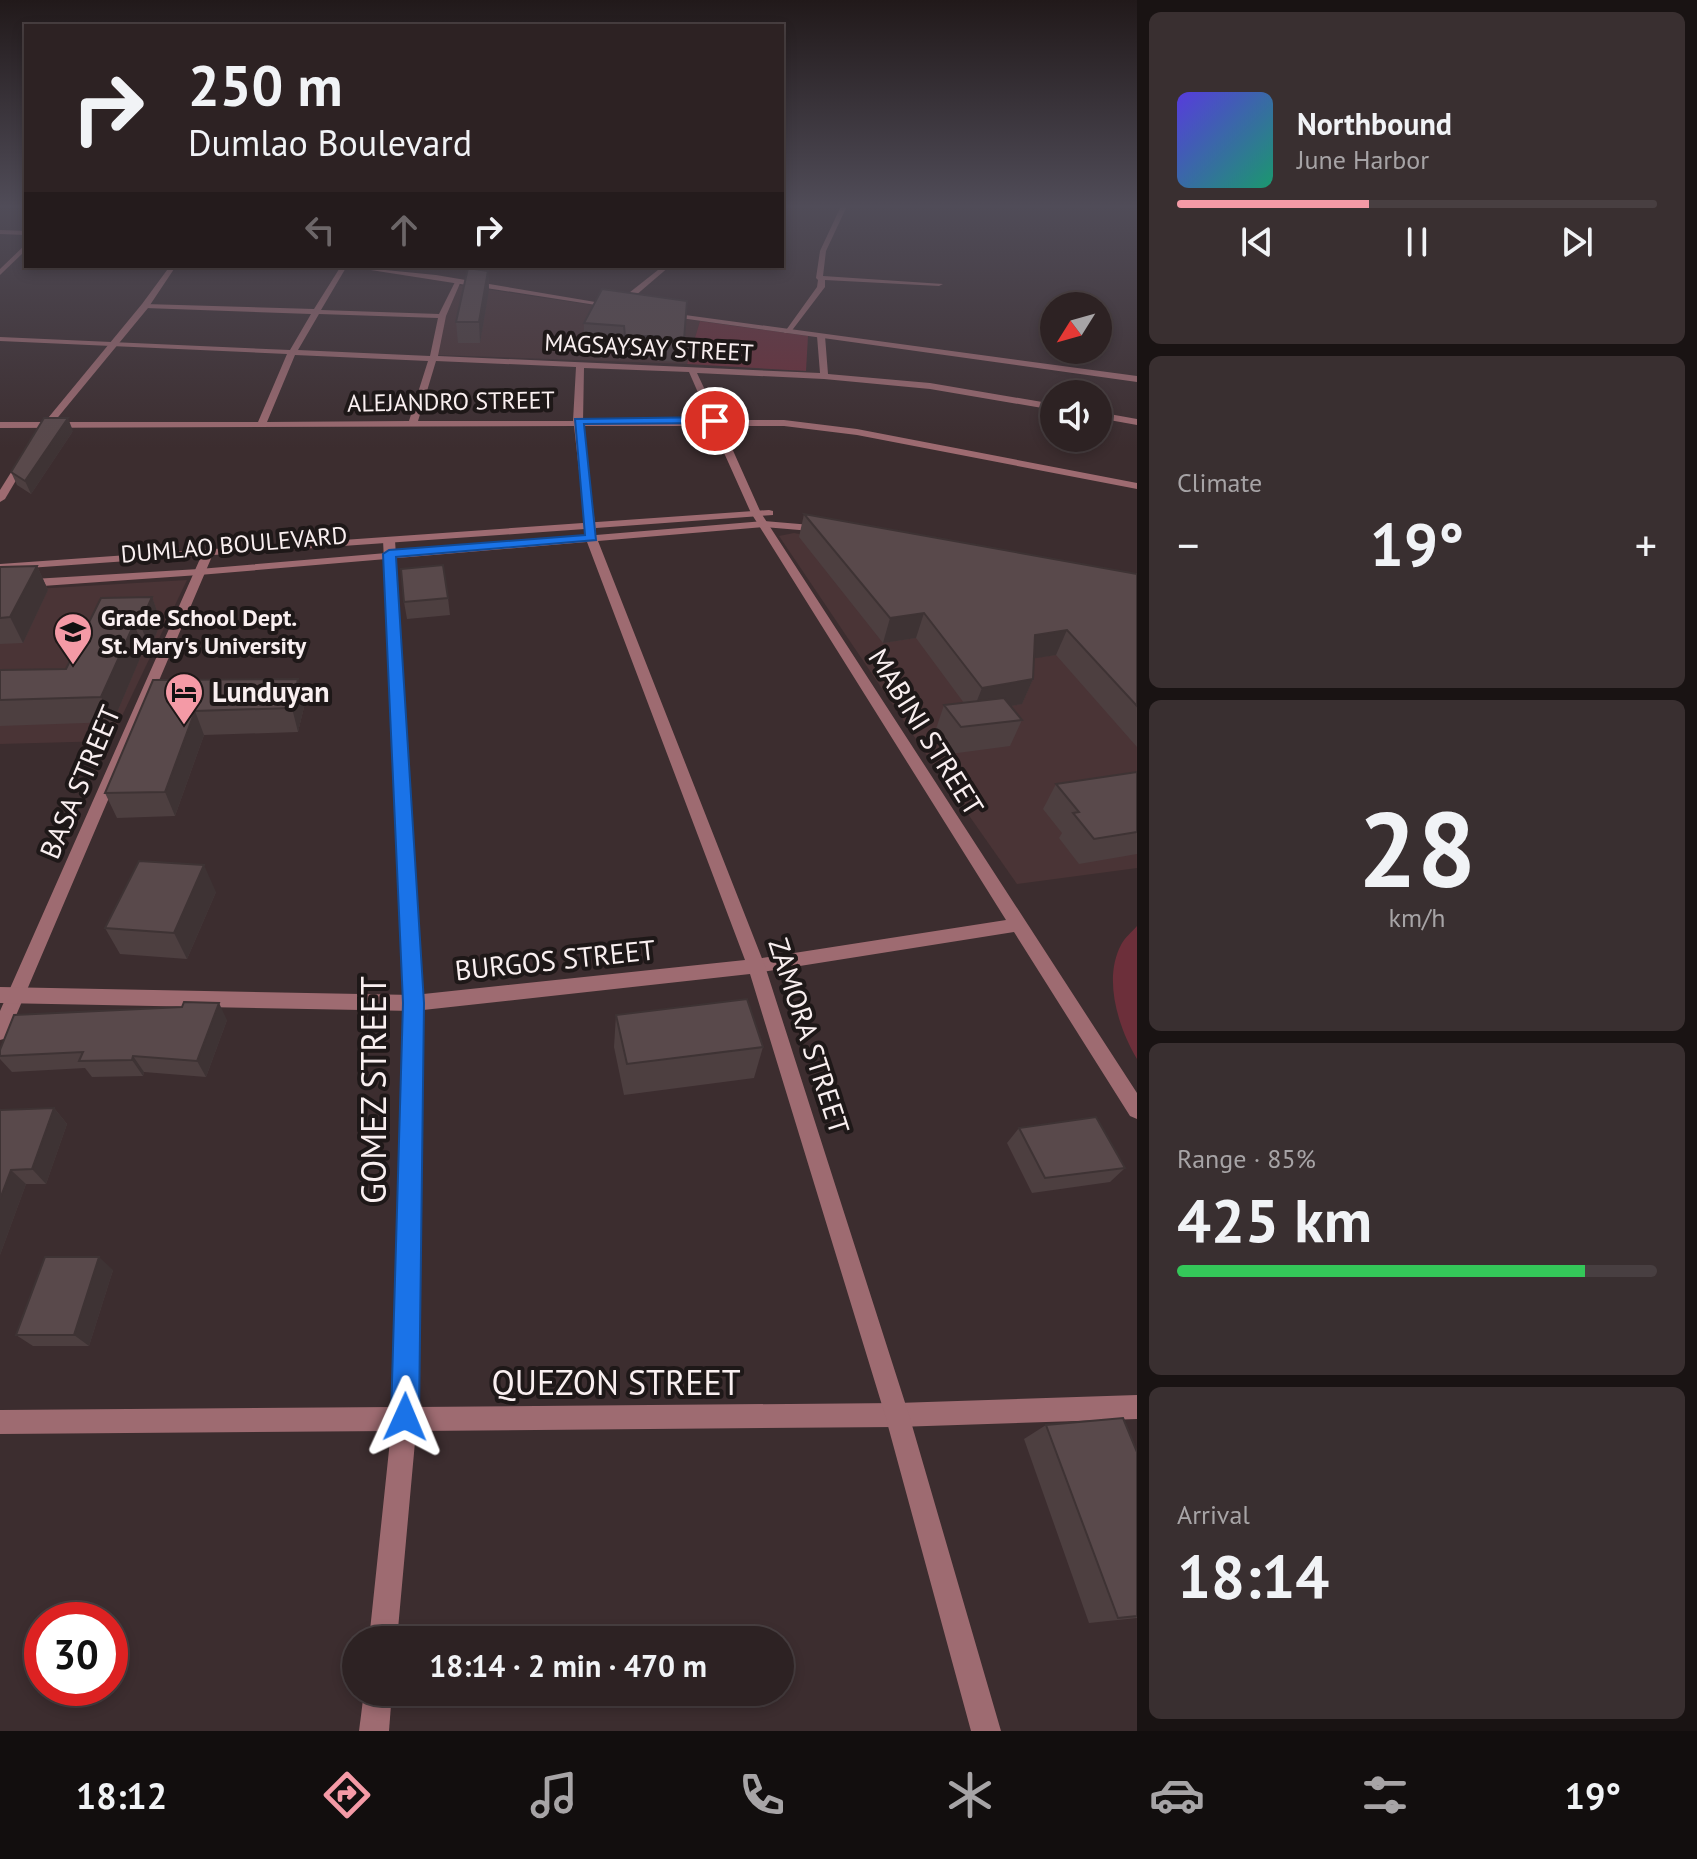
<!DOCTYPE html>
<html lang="en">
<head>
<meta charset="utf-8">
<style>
	body { margin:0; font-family:"PT Sans",sans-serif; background:#392f30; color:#f1f3f6; height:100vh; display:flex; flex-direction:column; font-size:30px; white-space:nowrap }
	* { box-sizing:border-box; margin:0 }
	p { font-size:26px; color:#a7a4a6 }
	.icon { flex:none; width:44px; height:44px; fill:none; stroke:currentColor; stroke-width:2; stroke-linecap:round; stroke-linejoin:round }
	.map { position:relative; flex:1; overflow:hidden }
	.sheet { display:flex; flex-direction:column; gap:12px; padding:12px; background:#191313; width:560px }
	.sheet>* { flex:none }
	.hud { position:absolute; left:24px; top:24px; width:760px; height:244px; border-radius:0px; box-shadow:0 4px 12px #0003,0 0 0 2px #483f41; background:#2d2223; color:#f1f3f6; overflow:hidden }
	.needle { width:52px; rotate:233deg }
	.buttons { position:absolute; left:1040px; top:292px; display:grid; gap:16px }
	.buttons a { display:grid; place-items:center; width:72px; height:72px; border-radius:50%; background:#2d2223; box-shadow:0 4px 12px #0003,0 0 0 2px #483f41; font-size:40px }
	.speed { position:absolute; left:24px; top:1602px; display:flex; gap:16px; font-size:40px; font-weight:700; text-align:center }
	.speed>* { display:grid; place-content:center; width:104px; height:104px; border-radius:50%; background:#2d2223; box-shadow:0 4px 12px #0003,0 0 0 2px #483f41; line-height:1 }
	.speed .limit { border:12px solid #d22; background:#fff; color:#111 }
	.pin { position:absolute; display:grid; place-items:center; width:68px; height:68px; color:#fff; margin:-34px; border:4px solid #fff; border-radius:50%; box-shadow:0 2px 8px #0007 }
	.me { position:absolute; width:88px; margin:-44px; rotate:1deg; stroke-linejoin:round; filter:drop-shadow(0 0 6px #0008) }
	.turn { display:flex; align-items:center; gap:28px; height:168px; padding:0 32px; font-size:36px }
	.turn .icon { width:104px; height:104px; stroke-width:2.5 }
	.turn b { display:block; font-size:56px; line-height:68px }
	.lanes { display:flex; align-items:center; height:76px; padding:0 32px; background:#0003; justify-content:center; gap:40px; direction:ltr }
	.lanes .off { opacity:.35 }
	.big { font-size:60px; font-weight:800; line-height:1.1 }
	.sheet .widget { flex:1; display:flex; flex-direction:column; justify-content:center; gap:12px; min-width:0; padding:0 28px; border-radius:12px; background:#392f30 }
	.sheet .dial { align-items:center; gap:0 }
	.dial b { font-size:104px; line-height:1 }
	.song { display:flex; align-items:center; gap:24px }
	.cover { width:96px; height:96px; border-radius:12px; background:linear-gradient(135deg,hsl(250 70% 55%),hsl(160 70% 35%)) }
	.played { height:8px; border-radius:4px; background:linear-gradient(90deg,#f49aa6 40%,#483f41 40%) }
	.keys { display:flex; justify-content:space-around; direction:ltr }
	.heat { display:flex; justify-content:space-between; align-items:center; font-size:44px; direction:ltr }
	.charge { height:12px; border-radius:6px; background:linear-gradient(90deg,#34c759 85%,#483f41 0) }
	.trip { position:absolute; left:342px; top:1626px; width:452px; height:80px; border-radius:40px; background:#2d2223; box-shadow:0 4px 12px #0003,0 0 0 2px #483f41; font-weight:800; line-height:80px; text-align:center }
	.tab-bar { display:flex; height:128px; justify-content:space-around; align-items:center; background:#120e0e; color:#a7a4a6 }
	.tab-bar .icon { width:56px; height:56px }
	.tab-bar .active { color:#f49aa6 }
	.tab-bar b { font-size:36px; color:#f1f3f6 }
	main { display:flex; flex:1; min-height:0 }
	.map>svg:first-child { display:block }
</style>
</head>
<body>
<main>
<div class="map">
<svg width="1137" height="1731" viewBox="0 0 1137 1731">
	<rect width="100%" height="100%" fill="#3c2d2f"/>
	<g fill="#4a3436">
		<polygon points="458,285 700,321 687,364 438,355 443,314"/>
		<polygon points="794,533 1137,599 1137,868 1017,884 928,757 779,536"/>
		<polygon points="187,580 110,741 0,744 0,591"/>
	</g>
	<g fill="#6c2f3a">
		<polygon points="700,321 808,336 806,371 687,364"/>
		<path d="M1137 926V1059C1118 1027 1103 979 1121 945 1124 938 1132 932 1137 926Z"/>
	</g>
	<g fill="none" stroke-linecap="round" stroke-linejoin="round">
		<g fill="#9e6b71" fill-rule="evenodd">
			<polygon points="841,206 847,206 826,251 823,276 943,284 939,286 825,280 825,287 790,333 784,333 817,287 818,280 816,278 820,251"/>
			<polygon points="26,244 26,250 0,275 0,269"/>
			<polygon points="121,266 175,266 175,267 172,269"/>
			<path d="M341 266H347L321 310 439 314 455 282 461 281 446 316 438 356 820 373 817 336 821 334 825 336 828 374 930 383 1054 404V410L930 389 824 379 697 373 719 420H784L857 429 1137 483V489L857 435 784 426H722L761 513 1137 1093V1119L1130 1116 1014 932 756 973 750 971 747 966 750 961 756 959 1006 920 751 513 712 426H583L595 524 590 527 585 524 574 426 0 428V422H258L287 354 0 341V337L290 350 311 314 145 308 141 306 145 304 314 309ZM319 314 438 318 430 356 298 350ZM295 355 428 361 409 421 267 422ZM436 361 576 367 573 421H418ZM584 368 689 372 710 420 583 421Z"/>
			<polygon points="663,266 670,266 621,308 615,308 615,304"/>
			<polygon points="1098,412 1137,419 1137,425 1098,418"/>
			<polygon points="389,537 395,540 423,1003 417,1407 897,1403 1137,1395 1137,1419 897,1427 416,1431 397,1640 369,1640 391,1431 0,1434 0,1410 393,1407 405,1003 383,540"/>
			<polygon points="203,552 213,554 9,1032 7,1038 0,1040 0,1011"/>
			<polygon points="364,1692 392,1692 389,1731 359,1731"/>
		</g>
		<g fill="#9e6b71" fill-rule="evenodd">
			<polygon points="0,230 26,231 26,235 0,234"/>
			<polygon points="170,266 176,266 148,308 40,439 34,439 34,435 142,304"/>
			<polygon points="345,266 436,275 619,306 615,308"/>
			<polygon points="663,312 1137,376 1137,382 666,316"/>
			<polygon points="20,458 28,460 5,499 0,502 0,490"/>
			<polygon points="769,510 773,511 773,515 596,528 596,535 764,521 823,526 828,529 823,532 764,527 598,541 765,966 909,1415 1001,1731 971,1731 885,1415 750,974 414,1011 0,1003 0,987 414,995 745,960 587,542 199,575 0,589 0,581 199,569 585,536 585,529 0,570 0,564"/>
		</g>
	</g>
	<g fill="#4d3f40">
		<polygon points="488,271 489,290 480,343 458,343 456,322"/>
		<polygon points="687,301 682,362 658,361 658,358 624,358 623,347 584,344 584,323"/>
		<polygon points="73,431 31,494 17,485 11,472"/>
		<polygon points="804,514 1137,574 1137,747 1056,655 1034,658 1033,679 1022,704 1011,706 1022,720 1010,746 950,754 935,732 944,705 964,703 916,638 883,643 799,537"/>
		<polygon points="37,566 48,590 23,643 0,644 0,567"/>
		<polygon points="152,597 161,622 150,649 144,649 113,722 0,726 0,670 66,669"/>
		<polygon points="448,598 450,615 407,619 404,602"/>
		<polygon points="153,680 305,703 298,732 204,735 175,816 117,818 105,793"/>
		<polygon points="1137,772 1137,854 1079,864 1059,838 1062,833 1043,809 1056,784"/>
		<polygon points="216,892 187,959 120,954 105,928"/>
		<polygon points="616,1015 763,1047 754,1078 624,1095 614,1047"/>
		<polygon points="227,1020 206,1077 144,1072 143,1076 92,1077 85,1068 12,1072 0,1059 0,1050"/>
		<polygon points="54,1108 67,1124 46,1184 26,1184 0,1255 0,1110"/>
		<polygon points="1019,1128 1125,1168 1110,1182 1032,1193 1007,1143"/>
		<polygon points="113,1270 89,1346 33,1346 16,1335"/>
		<polygon points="1046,1425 1137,1452 1137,1618 1089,1623 1024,1439"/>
	</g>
	<g fill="#3e3334">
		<polygon points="488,271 489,290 480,343 479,322"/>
		<polygon points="68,418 73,431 31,494 25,481"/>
		<polygon points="37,566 48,590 23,643 10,617"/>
		<polygon points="152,597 161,622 150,649 140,624"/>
		<polygon points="924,613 916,638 883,643 890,618"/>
		<polygon points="134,624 144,649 113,722 101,697"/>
		<polygon points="1067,630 1056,655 1024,660 1035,635"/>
		<polygon points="298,679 305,703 298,732 292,708"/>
		<polygon points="1033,679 1022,704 972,713 982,688"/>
		<polygon points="195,711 204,735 175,816 165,792"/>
		<polygon points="204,865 216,892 187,959 174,933"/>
		<polygon points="219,1003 227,1020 206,1077 197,1061"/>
		<polygon points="133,1056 144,1072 143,1076 132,1060"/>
		<polygon points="54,1108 67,1124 46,1184 32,1169"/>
		<polygon points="11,1170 26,1184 0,1255 0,1199"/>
		<polygon points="99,1257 113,1270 89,1346 74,1335"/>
	</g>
	<g fill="#59494b" stroke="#3e3334" stroke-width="2">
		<polygon points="468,268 488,271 479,322 456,322"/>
		<polygon points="602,289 687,301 684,340 659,339 659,336 625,336 624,326 584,323"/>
		<polygon points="44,418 68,418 25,481 11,472"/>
		<polygon points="804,514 1137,574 1137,706 1067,630 1035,635 1033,679 982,688 924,613 890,618"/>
		<polygon points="443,565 448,598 404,602 401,569"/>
		<polygon points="37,566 10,617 0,618 0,567"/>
		<polygon points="152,597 140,624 134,624 101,697 0,700 0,670 66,669 101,598"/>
		<polygon points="298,679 292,708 195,711 165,792 105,793 153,680"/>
		<polygon points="1004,698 1022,720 961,727 944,705"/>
		<polygon points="1137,772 1137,832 1094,839 1073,813 1079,812 1056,784"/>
		<polygon points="139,861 204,865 174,933 105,928"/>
		<polygon points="747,999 763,1047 627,1064 616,1015"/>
		<polygon points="184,1002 219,1003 197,1061 133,1056 132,1060 79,1061 83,1052 0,1056 0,1050 14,1015 182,1007"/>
		<polygon points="54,1108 32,1169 11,1170 0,1199 0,1110"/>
		<polygon points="1096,1117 1125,1168 1045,1178 1019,1128"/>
		<polygon points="45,1257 99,1257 74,1335 16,1335"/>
		<polygon points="1123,1418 1137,1452 1137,1616 1118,1618 1046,1425"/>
	</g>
	<linearGradient id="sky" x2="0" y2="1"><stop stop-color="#21191a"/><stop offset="0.46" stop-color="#504c58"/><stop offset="1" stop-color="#504c58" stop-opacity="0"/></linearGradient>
	<rect width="1137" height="448" fill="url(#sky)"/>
	<polygon fill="#1a73e8" stroke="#114b97" stroke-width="2" points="715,417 719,418 719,423 584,424 596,540 396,557 424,1003 419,1417 415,1427 405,1431 395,1427 391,1417 403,1003 383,554 389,550 585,535 575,419"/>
	<defs>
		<symbol id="school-pin" viewBox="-11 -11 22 30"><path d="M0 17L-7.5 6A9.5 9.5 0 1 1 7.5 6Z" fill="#f49aa6" stroke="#1e1818"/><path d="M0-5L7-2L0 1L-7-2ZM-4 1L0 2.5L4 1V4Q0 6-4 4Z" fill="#111"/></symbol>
		<symbol id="hotel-pin" viewBox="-11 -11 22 30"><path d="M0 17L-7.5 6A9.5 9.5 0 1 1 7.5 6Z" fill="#f49aa6" stroke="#1e1818"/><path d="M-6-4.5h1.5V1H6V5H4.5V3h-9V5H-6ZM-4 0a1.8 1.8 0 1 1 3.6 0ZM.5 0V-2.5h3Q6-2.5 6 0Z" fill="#111"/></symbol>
	</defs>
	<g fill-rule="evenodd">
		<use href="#school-pin" x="51" y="610" width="44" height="60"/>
		<use href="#hotel-pin" x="162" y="670" width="44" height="60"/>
	</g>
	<g text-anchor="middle" stroke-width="8" stroke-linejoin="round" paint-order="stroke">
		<g font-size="24" fill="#f9eff0" stroke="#1e1818">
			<text transform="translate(649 348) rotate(3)" y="8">MAGSAYSAY STREET</text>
			<text transform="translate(451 402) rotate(-1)" y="8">ALEJANDRO STREET</text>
			<text transform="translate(234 545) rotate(-5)" y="8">DUMLAO BOULEVARD</text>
		</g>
		<g font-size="24" font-weight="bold" fill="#f9eff0" stroke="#1e1818" text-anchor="start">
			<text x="101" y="626">Grade School Dept.<tspan x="101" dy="28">St. Mary's University</tspan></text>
		</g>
		<g font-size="28" font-weight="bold" fill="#f9eff0" stroke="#1e1818" text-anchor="start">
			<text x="212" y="702">Lunduyan</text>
		</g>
		<g font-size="28" fill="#f9eff0" stroke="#1e1818">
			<text transform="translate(926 732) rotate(58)" y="10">MABINI STREET</text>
			<text transform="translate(80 782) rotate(-67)" y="10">BASA STREET</text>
			<text transform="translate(555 960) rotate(-6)" y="10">BURGOS STREET</text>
			<text transform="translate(809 1036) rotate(72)" y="10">ZAMORA STREET</text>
		</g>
		<g font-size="34" fill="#f9eff0" stroke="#1e1818">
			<text transform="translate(374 1090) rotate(-90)" y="12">GOMEZ STREET</text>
			<text x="616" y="1395">QUEZON STREET</text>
		</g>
	</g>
</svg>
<div class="buttons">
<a><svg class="needle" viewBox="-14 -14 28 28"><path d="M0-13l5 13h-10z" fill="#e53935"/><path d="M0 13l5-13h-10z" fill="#a7a4a6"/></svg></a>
<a><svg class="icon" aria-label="sound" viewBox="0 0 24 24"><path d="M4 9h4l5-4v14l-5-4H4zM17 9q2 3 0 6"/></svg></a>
</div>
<div class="speed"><div class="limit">30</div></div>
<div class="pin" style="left:715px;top:421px;background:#d93025"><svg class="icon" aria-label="arrive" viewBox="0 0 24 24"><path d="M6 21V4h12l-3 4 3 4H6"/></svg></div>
<svg class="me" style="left:405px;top:1417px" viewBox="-20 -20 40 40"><path d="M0-17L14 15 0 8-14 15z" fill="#1a73e8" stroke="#fff" stroke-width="4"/></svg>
<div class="trip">18:14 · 2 min · 470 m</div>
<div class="hud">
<div class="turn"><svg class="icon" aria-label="right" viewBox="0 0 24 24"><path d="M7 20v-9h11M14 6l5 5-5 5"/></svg><div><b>250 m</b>Dumlao Boulevard</div></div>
<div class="lanes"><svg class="icon off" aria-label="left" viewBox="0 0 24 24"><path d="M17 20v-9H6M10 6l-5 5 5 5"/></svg><svg class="icon off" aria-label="ahead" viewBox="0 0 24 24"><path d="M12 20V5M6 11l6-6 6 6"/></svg><svg class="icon" aria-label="right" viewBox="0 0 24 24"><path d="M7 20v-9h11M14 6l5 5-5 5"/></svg></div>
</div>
</div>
<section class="sheet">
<div class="widget">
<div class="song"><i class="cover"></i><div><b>Northbound</b><p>June Harbor</p></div></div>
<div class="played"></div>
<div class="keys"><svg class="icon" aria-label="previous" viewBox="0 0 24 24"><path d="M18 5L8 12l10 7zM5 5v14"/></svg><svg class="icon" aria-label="pause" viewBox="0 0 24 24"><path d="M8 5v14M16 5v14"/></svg><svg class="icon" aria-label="next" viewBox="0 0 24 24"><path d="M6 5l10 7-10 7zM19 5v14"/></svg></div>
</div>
<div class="widget"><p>Climate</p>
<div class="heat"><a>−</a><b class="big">19°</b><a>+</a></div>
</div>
<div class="widget dial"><b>28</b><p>km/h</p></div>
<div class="widget"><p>Range · 85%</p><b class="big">425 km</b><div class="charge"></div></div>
<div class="widget"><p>Arrival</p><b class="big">18:14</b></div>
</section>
</main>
<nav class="tab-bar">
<b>18:12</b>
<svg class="icon active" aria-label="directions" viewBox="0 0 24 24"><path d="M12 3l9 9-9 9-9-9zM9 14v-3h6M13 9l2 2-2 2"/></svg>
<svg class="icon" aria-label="music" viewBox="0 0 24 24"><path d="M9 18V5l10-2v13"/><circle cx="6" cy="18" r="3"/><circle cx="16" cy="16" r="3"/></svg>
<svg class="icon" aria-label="phone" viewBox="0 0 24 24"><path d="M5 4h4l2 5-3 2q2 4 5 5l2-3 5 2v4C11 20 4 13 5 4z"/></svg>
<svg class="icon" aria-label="climate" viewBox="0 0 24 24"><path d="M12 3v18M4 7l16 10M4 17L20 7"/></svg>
<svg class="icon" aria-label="car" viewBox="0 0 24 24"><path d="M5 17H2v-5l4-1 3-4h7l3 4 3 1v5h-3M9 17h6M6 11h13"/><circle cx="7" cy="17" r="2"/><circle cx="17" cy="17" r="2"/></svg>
<svg class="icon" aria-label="filters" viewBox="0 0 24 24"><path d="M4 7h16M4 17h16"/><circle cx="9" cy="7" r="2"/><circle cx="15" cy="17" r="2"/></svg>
<b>19°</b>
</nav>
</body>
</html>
